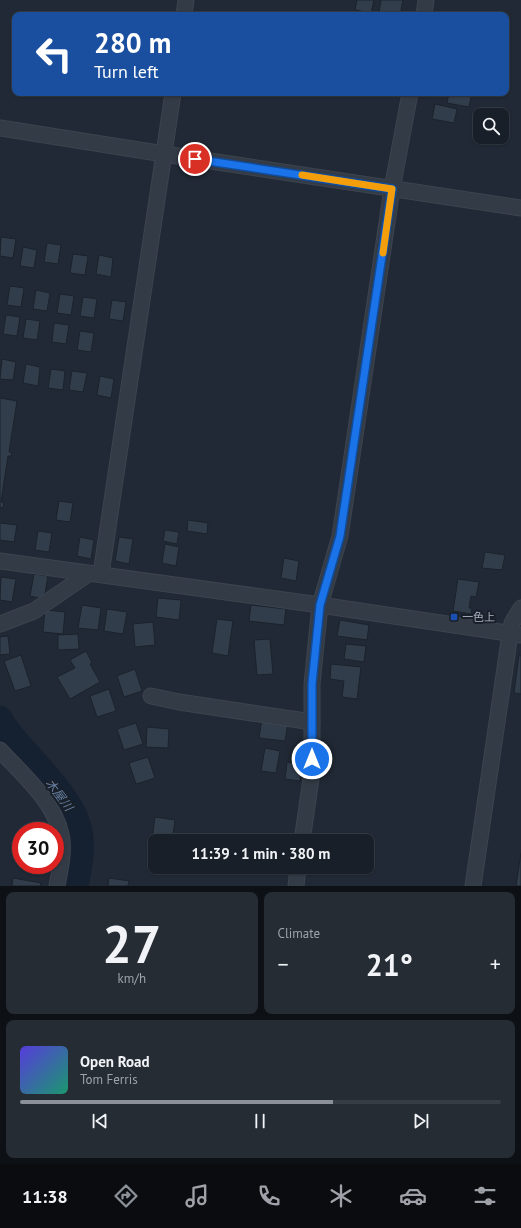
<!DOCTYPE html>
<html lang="en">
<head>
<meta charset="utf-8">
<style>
	body { margin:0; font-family:"PT Sans","Noto Sans JP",sans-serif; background:#252c34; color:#f1f3f6; height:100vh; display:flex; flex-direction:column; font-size:15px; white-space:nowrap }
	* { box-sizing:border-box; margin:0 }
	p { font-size:13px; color:#9fa2a8 }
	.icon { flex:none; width:22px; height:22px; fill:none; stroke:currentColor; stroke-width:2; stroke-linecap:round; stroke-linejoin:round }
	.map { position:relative; height:886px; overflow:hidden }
	.details { display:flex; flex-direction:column; gap:6px; padding:6px; background:#0d1116; flex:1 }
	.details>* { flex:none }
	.guide { position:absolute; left:12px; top:12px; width:497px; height:84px; border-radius:8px; box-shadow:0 1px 3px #0004,0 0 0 1px #363d45; background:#1a4fa0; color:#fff; overflow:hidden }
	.fabs { position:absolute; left:473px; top:108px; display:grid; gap:8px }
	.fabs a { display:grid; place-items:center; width:36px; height:36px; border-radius:8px; background:#181f28; box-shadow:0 1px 3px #0004,0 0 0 1px #363d45; font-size:20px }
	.speed { position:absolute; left:12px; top:822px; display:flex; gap:8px; font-size:20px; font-weight:700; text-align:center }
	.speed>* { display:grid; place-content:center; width:52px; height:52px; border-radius:50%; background:#181f28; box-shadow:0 1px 3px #0004,0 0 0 1px #363d45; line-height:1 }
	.speed .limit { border:6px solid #d22; background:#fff; color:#111 }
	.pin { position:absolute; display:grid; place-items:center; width:34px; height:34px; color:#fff; margin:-17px; border:2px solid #fff; border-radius:50%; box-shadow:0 1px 4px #0007 }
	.me { position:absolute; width:44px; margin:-22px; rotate:0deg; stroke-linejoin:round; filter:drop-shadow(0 0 3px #0008) }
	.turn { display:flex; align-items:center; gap:14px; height:84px; padding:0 16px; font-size:18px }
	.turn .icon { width:52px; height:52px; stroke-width:2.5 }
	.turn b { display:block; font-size:28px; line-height:34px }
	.big { font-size:30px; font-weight:600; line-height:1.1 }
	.details .card { flex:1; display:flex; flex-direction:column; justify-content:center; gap:6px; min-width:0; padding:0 14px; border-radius:8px; background:#252c34 }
	.details .dial { align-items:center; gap:0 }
	.dial b { font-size:52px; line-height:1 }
	.song { display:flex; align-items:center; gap:12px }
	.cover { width:48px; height:48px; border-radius:6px; background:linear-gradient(135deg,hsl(250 70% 55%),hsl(160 70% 35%)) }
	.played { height:4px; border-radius:2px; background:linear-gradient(90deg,#8c9099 65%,#363d45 65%) }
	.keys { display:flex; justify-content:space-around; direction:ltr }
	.heat { display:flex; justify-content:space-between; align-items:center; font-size:22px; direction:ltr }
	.details .tiles { flex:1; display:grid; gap:6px; grid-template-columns:1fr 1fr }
	.card:last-child { grid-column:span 2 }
	.trip { position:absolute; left:148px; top:834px; width:226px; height:40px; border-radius:8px; background:#181f28; box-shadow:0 1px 3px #0004,0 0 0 1px #363d45; font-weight:600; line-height:40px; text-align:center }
	.tabs { display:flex; height:64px; justify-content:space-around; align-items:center; background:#0a0c10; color:#9fa2a8 }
	.tabs .icon { width:28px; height:28px }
	.tabs .current { color:#8c9099 }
	.tabs b { font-size:18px; color:#f1f3f6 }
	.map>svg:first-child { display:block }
</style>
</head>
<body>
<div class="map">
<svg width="521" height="886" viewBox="0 0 521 886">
	<rect width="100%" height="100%" fill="#202935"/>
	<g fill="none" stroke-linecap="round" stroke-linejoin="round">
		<path stroke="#152031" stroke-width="25" d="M0 718C7 732 17 742 28 754 46 775 75 804 80 831 84 848 79 870 76 886"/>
	</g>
	<g fill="#323d4c" stroke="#1b222c">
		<polygon points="357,0 374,0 371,13 355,10"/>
		<polygon points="381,0 403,0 400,15 379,12"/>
		<polygon points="449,93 472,93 469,107 447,103"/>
		<polygon points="435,104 457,109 454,123 432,119"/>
		<polygon points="1,237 16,239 13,258 0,256"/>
		<polygon points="47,243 61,245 58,264 44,262"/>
		<polygon points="23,247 37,250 34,268 20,266"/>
		<polygon points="73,254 88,256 85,275 70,273"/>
		<polygon points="99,255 113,258 111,277 96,274"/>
		<polygon points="10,286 24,288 21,307 7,305"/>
		<polygon points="36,290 50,293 47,311 33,309"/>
		<polygon points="60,294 74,296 71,315 57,313"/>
		<polygon points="83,297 97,299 94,318 80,316"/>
		<polygon points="112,300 126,302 123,321 109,319"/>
		<polygon points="6,315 20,317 17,336 3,334"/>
		<polygon points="26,319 40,321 37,340 23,338"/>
		<polygon points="54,323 69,325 66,344 52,342"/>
		<polygon points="80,331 94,333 91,352 77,350"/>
		<polygon points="2,359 16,362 13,380 0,379"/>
		<polygon points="26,364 40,367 38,386 23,383"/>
		<polygon points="51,369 65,371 63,390 48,388"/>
		<polygon points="72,371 87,373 83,392 69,390"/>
		<polygon points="100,376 114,379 111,398 97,395"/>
		<polygon points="0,398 17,401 9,452 12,453 11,456 8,456 1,502 4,503 3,508 0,507"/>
		<polygon points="59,501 73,503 70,522 56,520"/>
		<polygon points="188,520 208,523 207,534 187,531"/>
		<polygon points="0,523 17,525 14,542 0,540"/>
		<polygon points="165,530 179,532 177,544 163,541"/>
		<polygon points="38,531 52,533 49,552 35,550"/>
		<polygon points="80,537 94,540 91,559 77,556"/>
		<polygon points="119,537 133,539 129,564 115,561"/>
		<polygon points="165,544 179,547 176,566 162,563"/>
		<polygon points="485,552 505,555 502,570 482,568"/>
		<polygon points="284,558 299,561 296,581 281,578"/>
		<polygon points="34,574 48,576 44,599 30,596"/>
		<polygon points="1,577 16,579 12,602 0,600"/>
		<polygon points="458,579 479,582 476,597 471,596 469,608 472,608 471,614 453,611"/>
		<polygon points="158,598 181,600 179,620 156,617"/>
		<polygon points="82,605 101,608 98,630 78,628"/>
		<polygon points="251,605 286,609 284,625 249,621"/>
		<polygon points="107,609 127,612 123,634 104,631"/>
		<polygon points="45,610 65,612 63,634 43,632"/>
		<polygon points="217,619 233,621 228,656 212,653"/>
		<polygon points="340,620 369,625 367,640 337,636"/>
		<polygon points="153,622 155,645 135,647 133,624"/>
		<polygon points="78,634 79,649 58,650 58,635"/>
		<polygon points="8,636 10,654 0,655 0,637"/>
		<polygon points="270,639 273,674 257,675 254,640"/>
		<polygon points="346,644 366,646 364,662 344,659"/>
		<polygon points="86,651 92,663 90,664 100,682 70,699 57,677 75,668 70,660"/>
		<polygon points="21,655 31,686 15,691 4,661"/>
		<polygon points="519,655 521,656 521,694 514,693"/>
		<polygon points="331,664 361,667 357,699 342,697 344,681 330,679"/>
		<polygon points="135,669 142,691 124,697 117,676"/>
		<polygon points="109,689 116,711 97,717 90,696"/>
		<polygon points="262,719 288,723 285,741 259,738"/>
		<polygon points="136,723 143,744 124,750 117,729"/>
		<polygon points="147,727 169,729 168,748 146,747"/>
		<polygon points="265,748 280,751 276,773 261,771"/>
		<polygon points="148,757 155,778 136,784 129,763"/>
		<polygon points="287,762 302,764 300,781 285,779"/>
		<polygon points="155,817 175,820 172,841 152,840"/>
		<polygon points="521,853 521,886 516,886"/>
		<polygon points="13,878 41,883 40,886 12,886"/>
		<polygon points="109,878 129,881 128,886 108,886"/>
	</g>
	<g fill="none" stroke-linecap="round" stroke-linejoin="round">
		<defs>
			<g id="minor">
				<polyline points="184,15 186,0"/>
				<polyline points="424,15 426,0"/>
				<polyline points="0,128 164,154 521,208"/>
				<polyline points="0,561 320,605 521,635"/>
				<polyline points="101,574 173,93"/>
				<polyline points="0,624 34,611 88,574"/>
				<polyline points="151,696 179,702 312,722"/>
				<path d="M0 750C22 774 54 801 61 834 65 850 60 870 57 886"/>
				<polyline points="302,841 312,772 312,684 320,605 340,536 392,189 410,93"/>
				<polyline points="296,886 298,867"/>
				<polyline points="473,886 510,634 512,623 521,608"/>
			</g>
		</defs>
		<use href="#minor" stroke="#3d444f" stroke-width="17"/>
		<use href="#minor" stroke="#333b46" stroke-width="15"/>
	</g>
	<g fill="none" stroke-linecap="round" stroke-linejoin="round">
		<defs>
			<polyline id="route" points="195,159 392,189 340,536 320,605 312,684 312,759"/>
		</defs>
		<use href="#route" stroke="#114b97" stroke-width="10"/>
		<use href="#route" stroke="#1a73e8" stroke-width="7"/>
		<polyline stroke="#f59e0b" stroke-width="7" points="302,175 392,189 383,253"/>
	</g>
	<rect fill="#1a4fb4" stroke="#19202a" stroke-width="1.5" x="450" y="613" width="8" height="8" rx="2"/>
	<g text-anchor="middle" stroke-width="4" stroke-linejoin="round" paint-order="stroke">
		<g font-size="11" fill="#adb5c3" stroke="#19202a" text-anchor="start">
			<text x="462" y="621">一色上</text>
		</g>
		<g font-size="12" font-style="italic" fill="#677fa0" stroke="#19202a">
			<text transform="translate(59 795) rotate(53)" y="4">木屋川</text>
		</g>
	</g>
</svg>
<div class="fabs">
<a><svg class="icon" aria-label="search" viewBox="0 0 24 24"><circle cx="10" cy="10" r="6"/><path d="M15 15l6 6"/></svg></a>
</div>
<div class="speed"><div class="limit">30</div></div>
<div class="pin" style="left:195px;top:159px;background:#d93025"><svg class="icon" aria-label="arrive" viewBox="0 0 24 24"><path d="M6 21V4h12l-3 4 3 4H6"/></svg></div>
<svg class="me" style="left:312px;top:759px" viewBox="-20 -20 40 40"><circle r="17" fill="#1a73e8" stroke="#fff" stroke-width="3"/><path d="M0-11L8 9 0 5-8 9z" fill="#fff"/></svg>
<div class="trip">11:39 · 1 min · 380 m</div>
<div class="guide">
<div class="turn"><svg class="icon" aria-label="left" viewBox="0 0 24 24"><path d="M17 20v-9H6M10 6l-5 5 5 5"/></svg><div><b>280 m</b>Turn left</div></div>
</div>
</div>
<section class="details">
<div class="tiles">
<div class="card dial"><b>27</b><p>km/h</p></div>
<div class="card"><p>Climate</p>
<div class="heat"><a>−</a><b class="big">21°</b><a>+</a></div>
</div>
<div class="card">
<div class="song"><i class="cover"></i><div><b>Open Road</b><p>Tom Ferris</p></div></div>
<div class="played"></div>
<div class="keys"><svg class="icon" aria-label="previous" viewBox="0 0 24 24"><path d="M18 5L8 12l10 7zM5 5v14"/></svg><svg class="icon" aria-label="pause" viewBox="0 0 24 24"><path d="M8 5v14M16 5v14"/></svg><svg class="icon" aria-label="next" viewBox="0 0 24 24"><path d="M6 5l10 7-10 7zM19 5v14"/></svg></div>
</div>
</div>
</section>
<nav class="tabs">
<b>11:38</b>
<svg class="icon current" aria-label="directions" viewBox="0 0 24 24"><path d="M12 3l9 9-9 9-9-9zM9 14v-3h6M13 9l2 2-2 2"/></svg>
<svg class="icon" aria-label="music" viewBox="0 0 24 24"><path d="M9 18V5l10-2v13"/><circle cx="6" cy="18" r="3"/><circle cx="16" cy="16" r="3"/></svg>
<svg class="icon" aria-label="phone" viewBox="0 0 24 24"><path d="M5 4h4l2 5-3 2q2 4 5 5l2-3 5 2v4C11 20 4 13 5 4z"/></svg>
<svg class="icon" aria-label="climate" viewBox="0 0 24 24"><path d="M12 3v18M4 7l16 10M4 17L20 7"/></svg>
<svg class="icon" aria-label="car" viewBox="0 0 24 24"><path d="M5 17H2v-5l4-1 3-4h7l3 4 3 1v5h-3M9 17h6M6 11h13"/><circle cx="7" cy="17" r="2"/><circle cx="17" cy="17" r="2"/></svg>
<svg class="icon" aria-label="filters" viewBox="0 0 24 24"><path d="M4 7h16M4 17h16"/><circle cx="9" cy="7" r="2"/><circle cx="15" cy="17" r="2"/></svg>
</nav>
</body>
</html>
